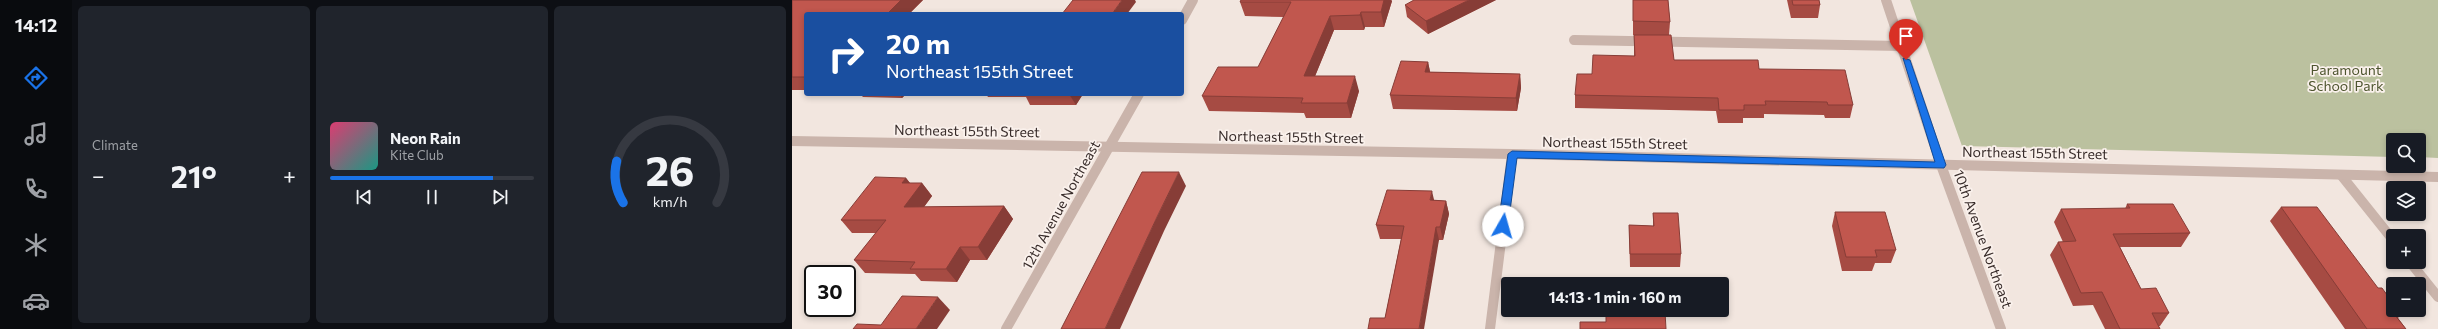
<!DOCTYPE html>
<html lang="en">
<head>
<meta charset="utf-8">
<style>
	body { margin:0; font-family:Commissioner,sans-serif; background:#20242c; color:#f1f3f6; height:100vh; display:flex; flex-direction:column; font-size:15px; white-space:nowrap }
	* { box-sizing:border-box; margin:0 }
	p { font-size:13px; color:#9ea1a6 }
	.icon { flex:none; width:22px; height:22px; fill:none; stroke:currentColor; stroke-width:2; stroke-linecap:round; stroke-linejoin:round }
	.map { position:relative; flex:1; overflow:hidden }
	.details { display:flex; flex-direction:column; gap:6px; padding:6px; background:#0d0f14; width:720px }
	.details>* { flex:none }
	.hud { position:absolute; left:12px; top:12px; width:380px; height:84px; border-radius:4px; box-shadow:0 2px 6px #0003; background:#1a4fa0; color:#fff; overflow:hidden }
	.fabs { position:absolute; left:1594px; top:133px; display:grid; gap:8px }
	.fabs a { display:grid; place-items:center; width:40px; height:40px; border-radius:4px; background:#171b24; box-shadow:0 2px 6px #0003; font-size:20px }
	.speed { position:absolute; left:12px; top:265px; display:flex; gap:8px; font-size:20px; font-weight:700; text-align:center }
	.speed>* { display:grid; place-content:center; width:52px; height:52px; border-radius:50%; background:#171b24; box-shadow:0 2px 6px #0003; line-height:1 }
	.speed .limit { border:2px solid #111; border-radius:6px; background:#fff; color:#111 }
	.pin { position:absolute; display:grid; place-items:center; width:34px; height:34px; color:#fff; margin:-41px -17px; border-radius:50% 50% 50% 0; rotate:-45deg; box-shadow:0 0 4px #0007 }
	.pin .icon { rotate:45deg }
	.me { position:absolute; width:44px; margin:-22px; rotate:7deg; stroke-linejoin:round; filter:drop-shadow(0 0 3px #0008) }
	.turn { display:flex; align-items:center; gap:14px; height:84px; padding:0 16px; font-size:18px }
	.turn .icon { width:52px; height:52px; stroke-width:2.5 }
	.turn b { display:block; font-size:28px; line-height:34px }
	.big { font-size:30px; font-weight:700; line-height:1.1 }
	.details .tile { flex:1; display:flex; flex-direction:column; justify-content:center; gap:6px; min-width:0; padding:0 14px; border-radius:6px; background:#20242c }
	.details .dial { align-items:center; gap:0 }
	.dial svg { height:104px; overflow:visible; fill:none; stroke:#363941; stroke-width:7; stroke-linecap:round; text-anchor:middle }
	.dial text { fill:#f1f3f6; stroke:none }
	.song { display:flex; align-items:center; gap:12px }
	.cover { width:48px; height:48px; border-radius:6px; background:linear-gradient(135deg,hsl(340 70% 55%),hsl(170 70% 35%)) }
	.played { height:4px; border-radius:2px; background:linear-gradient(90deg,#1a73e8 80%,#363941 80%) }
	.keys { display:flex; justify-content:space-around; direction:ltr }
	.heat { display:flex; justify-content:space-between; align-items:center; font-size:22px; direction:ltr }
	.details .tiles { flex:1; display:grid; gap:6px; grid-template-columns:repeat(3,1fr) }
	.trip { position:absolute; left:709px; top:277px; width:228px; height:40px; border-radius:4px; background:#171b24; box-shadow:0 2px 6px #0003; font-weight:700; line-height:40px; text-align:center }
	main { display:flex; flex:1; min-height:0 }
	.dock { display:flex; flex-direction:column; width:72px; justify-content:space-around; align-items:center; background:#090b0e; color:#9ea1a6 }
	.dock .icon { width:28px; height:28px }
	.dock .current { color:#1a73e8 }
	.dock b { font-size:18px; color:#f1f3f6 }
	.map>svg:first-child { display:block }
</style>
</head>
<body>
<main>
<nav class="dock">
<b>14:12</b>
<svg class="icon current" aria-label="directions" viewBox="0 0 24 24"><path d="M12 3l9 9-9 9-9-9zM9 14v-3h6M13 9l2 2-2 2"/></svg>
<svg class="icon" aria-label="music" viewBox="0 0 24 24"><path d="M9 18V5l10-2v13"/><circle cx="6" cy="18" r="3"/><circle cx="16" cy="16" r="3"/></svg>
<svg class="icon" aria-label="phone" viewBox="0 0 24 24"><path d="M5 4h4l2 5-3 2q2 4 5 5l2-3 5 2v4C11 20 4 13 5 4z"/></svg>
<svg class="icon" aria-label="climate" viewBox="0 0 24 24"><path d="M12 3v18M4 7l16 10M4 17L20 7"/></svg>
<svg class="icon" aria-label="car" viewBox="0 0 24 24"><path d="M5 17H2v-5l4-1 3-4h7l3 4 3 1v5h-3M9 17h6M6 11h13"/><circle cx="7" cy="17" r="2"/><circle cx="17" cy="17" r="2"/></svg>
</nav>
<section class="details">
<div class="tiles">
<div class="tile"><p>Climate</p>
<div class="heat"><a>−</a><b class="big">21°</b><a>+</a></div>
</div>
<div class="tile">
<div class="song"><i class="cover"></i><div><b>Neon Rain</b><p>Kite Club</p></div></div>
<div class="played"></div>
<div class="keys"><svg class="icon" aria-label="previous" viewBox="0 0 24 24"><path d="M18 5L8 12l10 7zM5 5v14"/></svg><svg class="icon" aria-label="pause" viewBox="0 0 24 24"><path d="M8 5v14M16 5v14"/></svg><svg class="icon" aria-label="next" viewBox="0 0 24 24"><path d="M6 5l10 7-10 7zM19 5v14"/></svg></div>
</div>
<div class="tile dial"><svg viewBox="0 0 100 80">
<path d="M14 69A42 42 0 1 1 86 69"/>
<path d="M14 69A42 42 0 0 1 9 37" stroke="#1a73e8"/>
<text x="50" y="56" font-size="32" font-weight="700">26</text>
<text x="50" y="72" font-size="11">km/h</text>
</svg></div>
</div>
</section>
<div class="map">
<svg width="1646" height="329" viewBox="0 0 1646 329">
	<rect width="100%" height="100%" fill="#f2e6df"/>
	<polygon fill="#bbc19f" points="1118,0 1646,0 1646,158 1627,157 1627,140 1601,140 1601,157 1170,146"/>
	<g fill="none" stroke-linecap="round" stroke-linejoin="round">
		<polyline stroke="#cab4ab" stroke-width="10" points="782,40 1109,46"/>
		<g stroke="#cab4ab" stroke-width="10">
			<polyline points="1094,0 1149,165 1209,329"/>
			<polyline points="390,20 401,0"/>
			<polyline points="1549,175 1601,240"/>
			<polyline points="1618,262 1646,297"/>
			<polyline points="214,329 347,94"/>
			<polyline points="698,329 720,154"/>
		</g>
		<polyline stroke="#cab4ab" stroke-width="10" points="0,141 720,154 1646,177"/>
	</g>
	<g fill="#a64b43">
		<polygon points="0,0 131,0 117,14 14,14 14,90 0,90"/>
		<polygon points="449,0 599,0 600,1 592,27 573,27 572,30 542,30 523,76 567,91 559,118 514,118 512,113 417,111 410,96 466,67 492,17 453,16 448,2"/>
		<polygon points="704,0 636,34 615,17 613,5"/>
		<polygon points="841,0 876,0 878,22 877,35 841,35"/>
		<polygon points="995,0 1027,0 1028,5 1026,18 999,18"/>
		<polygon points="842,35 882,60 967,69 1061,105 1058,118 1033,118 1032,115 972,114 972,118 951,118 951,123 926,123 924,111 783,108 783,95 800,74 842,56"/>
		<polygon points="636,62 638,72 728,74 729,88 725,111 601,109 598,95"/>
		<polygon points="68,94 114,94 110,98 71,97"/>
		<polygon points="194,94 291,94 284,105 238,105 234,97 196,97"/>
		<polygon points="114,178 118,183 130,183 140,196 132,207 212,206 221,219 195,260 178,260 165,282 129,281 123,274 73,273 62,260 84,233 60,233 49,220"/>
		<polygon points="642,200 654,201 657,214 651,240 647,240 593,318 609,239 588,239 584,225"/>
		<polygon points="1335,204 1398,233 1389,247 1328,247 1349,289 1377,313 1368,326 1367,326 1368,329 1313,329 1301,305 1281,306 1258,255 1266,242 1271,242 1262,222 1269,209 1333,209"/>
		<polygon points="1489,207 1586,288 1609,314 1606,318 1614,329 1553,329 1478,221"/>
		<polygon points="1043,212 1104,250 1099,263 1083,263 1080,271 1050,271 1040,226"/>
		<polygon points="861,213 889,254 888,267 838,267 837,225 861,226"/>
	</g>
	<g fill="#873d37">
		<polygon points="109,0 131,0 117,14 95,14"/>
		<polygon points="330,0 343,0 344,2 335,14 320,14"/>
		<polygon points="592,0 599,0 600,1 592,27 589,12"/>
		<polygon points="677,0 704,0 636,34 634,21"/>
		<polygon points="569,12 573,27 572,30 568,15"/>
		<polygon points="538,16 542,30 517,91 512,76"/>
		<polygon points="636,62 639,76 633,72"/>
		<polygon points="728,74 729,88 725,111 724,98"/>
		<polygon points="563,76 567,91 559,118 555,103"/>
		<polygon points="108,94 114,94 110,98"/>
		<polygon points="277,94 291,94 284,105"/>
		<polygon points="387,172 394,186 372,231 328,329 313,329 365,217"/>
		<polygon points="114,178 124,191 110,183"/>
		<polygon points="130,183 140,196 123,219 112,207"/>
		<polygon points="640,191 643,204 638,200"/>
		<polygon points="654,201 657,214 651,240 648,227"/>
		<polygon points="212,206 221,219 195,260 186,247"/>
		<polygon points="644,227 647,240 632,329 627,329"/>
		<polygon points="168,247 178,260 165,282 154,269"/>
		<polygon points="146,297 158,310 145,329 124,329"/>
	</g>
	<g fill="#c1574e" stroke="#873d37">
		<polygon points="0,0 109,0 95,14 14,14 14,77 0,77"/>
		<polygon points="281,0 330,0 320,14 270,14"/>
		<polygon points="449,0 592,0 589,12 569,12 568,15 538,16 512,76 563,76 555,103 509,103 511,98 410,96 426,67 466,67 499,2 448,2"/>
		<polygon points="622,0 677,0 634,21 613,5"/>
		<polygon points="841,0 876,0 878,22 841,21"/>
		<polygon points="1000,0 1027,0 1028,5 1001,5"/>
		<polygon points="842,35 879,35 882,60 966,60 967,69 1053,70 1061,105 1036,105 1035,102 973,101 974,105 952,105 952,110 927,110 926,98 783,95 785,74 800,74 801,55 843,56"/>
		<polygon points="609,61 636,62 633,72 728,74 724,98 598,95"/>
		<polygon points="350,172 387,172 365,217 313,329 269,329"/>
		<polygon points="83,177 114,178 110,183 130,183 112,207 212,206 186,247 168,247 154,269 118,269 123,262 62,260 94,220 49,220"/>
		<polygon points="595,190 640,191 638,200 654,201 648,227 644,227 627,329 576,329 578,318 593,318 612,226 584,225"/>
		<polygon points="1335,204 1381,204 1398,233 1321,234 1349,289 1364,288 1377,313 1360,313 1368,329 1328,329 1310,292 1289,293 1266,242 1284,241 1269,209 1338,208"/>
		<polygon points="1489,207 1525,207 1586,288 1590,288 1601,303 1601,310 1606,310 1609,314 1603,315 1614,329 1575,329"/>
		<polygon points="1043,212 1093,212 1104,250 1083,250 1085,257 1054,257"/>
		<polygon points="861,213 886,213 889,254 838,254 837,225 862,226"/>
		<polygon points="110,296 146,297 124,329 61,329 65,324 89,325"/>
		<polygon points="814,312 873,312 874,329 788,329 788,322 814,322"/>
	</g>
	<polygon fill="#1a73e8" stroke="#114b97" points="1111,58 1118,60 1154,165 1152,168 725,158 716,226 711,230 706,226 716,154 720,151 1143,162"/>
	<g text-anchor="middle" stroke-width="3.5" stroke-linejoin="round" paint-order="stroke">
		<g font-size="14" fill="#4e552f" stroke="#faf1ec">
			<text x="1554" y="75">Paramount<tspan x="1554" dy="16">School Park</tspan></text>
		</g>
		<g font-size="14" fill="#382c2a" stroke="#faf1ec">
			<text transform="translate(175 131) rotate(1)" y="5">Northeast 155th Street</text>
			<text transform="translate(499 137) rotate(1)" y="5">Northeast 155th Street</text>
			<text transform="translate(823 143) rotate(1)" y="5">Northeast 155th Street</text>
			<text transform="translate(1243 153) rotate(1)" y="5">Northeast 155th Street</text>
			<text transform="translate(269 205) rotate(-61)" y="5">12th Avenue Northeast</text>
			<text transform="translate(1191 239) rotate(70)" y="5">10th Avenue Northeast</text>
		</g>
	</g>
</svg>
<div class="fabs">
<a><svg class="icon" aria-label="search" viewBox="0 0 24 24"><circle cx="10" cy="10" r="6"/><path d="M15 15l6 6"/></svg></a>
<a><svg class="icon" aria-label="layers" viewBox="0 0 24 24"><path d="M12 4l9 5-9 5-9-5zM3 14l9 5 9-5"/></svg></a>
<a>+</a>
<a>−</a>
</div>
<div class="speed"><div class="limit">30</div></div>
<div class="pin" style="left:1114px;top:60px;background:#d93025"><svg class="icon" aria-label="arrive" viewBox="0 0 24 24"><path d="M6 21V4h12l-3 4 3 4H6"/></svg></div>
<svg class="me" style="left:711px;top:226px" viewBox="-20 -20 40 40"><circle r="19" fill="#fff"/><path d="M0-13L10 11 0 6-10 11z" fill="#1a73e8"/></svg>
<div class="trip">14:13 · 1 min · 160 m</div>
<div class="hud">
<div class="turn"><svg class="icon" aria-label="right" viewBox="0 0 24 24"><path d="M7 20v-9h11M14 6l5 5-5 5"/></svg><div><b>20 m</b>Northeast 155th Street</div></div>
</div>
</div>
</main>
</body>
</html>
